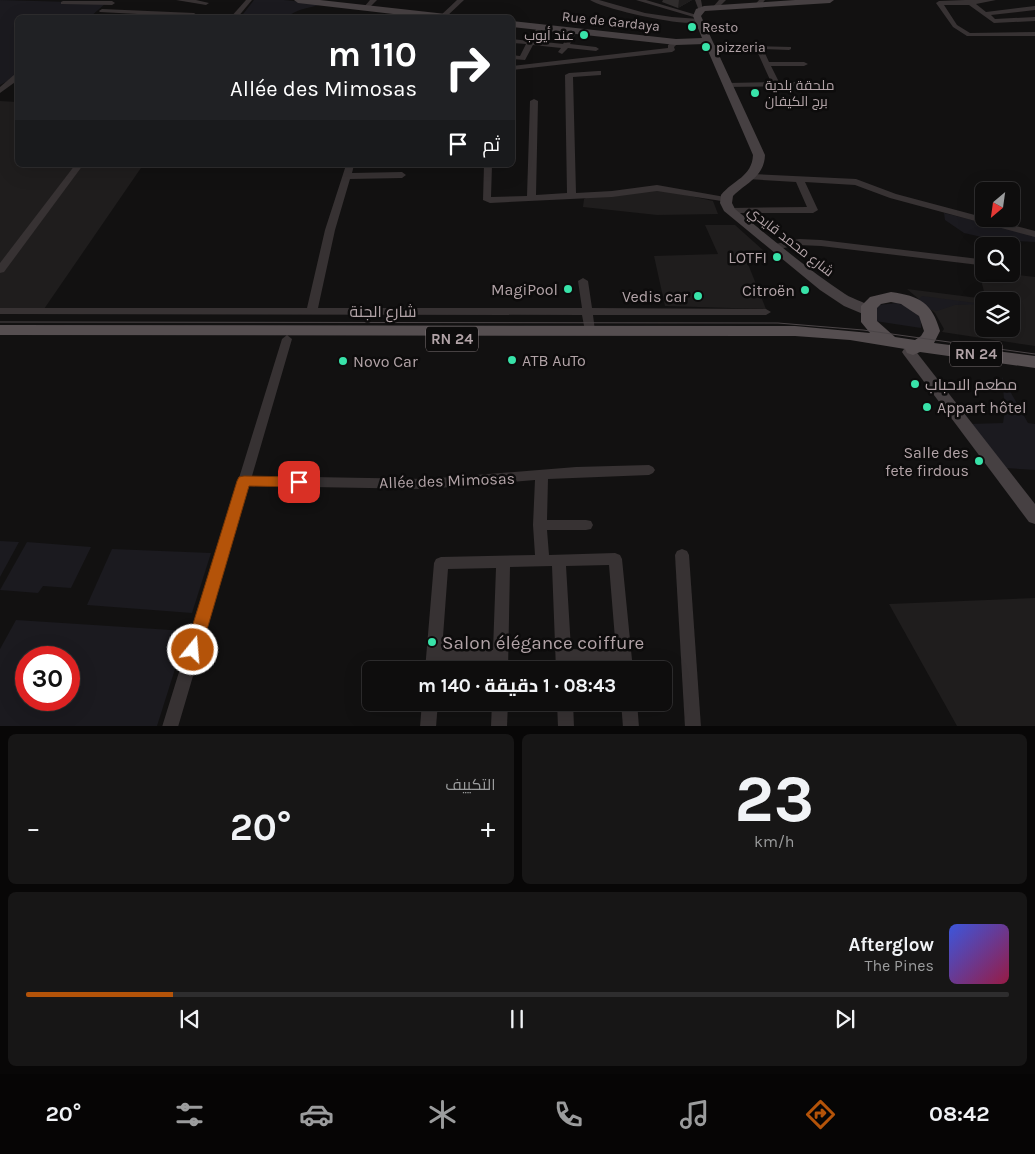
<!DOCTYPE html>
<html lang="ar">
<head>
<meta charset="utf-8">
<style>
	body { margin:0; font-family:Karla,Cairo,sans-serif; background:#171616; color:#f1f3f6; direction:rtl; height:100vh; display:flex; flex-direction:column; font-size:19px; white-space:nowrap }
	* { box-sizing:border-box; margin:0 }
	p { font-size:16px; color:#9b9c9d }
	.icon { flex:none; width:28px; height:28px; fill:none; stroke:currentColor; stroke-width:2; stroke-linecap:round; stroke-linejoin:round }
	.map { position:relative; height:726px; overflow:hidden; direction:ltr }
	.drawer { display:flex; flex-direction:column; gap:8px; padding:8px; background:#080707; flex:1 }
	.drawer>* { flex:none }
	.hud { position:absolute; left:15px; top:15px; width:500px; height:152px; border-radius:8px; box-shadow:0 5px 20px #0002,0 0 0 1px #2e2d2e; direction:rtl; background:#202124; color:#fff; overflow:hidden }
	.needle { width:32px; rotate:209deg }
	.tools { position:absolute; left:975px; top:182px; display:grid; gap:10px }
	.tools a { display:grid; place-items:center; width:45px; height:45px; border-radius:8px; background:#0e0d0d; box-shadow:0 5px 20px #0002,0 0 0 1px #2e2d2e; font-size:25px }
	.speed { position:absolute; left:15px; top:646px; display:flex; gap:10px; font-size:25px; font-weight:700; text-align:center }
	.speed>* { display:grid; place-content:center; width:65px; height:65px; border-radius:50%; background:#0e0d0d; box-shadow:0 5px 20px #0002,0 0 0 1px #2e2d2e; line-height:1 }
	.speed .limit { border:8px solid #d22; background:#fff; color:#111 }
	.pin { position:absolute; display:grid; place-items:center; width:42px; height:42px; color:#fff; margin:-21px; border-radius:10px; box-shadow:0 2px 8px #0006 }
	.me { position:absolute; width:55px; margin:-28px; rotate:17deg; stroke-linejoin:round; filter:drop-shadow(0 0 4px #0008) }
	.turn { display:flex; align-items:center; gap:18px; height:105px; padding:0 15px; font-size:22px }
	.turn .icon { width:65px; height:65px; stroke-width:2.5 }
	.turn b { display:block; font-size:35px; line-height:42px }
	.then { display:flex; align-items:center; height:48px; padding:0 15px; background:#0003; gap:10px; font-size:19px }
	.big { font-size:38px; font-weight:700; line-height:1.1 }
	.drawer .card { flex:1; display:flex; flex-direction:column; justify-content:center; gap:8px; min-width:0; padding:0 18px; border-radius:8px; background:#171616 }
	.drawer .dial { align-items:center; gap:0 }
	.dial b { font-size:65px; line-height:1 }
	.song { display:flex; align-items:center; gap:15px }
	.cover { width:60px; height:60px; border-radius:8px; background:linear-gradient(135deg,hsl(230 70% 55%),hsl(340 70% 35%)) }
	.played { height:5px; border-radius:2px; background:linear-gradient(90deg,#b45309 15%,#2e2d2e 15%) }
	.keys { display:flex; justify-content:space-around; direction:ltr }
	.heat { display:flex; justify-content:space-between; align-items:center; font-size:28px; direction:ltr }
	.drawer .tiles { flex:1; display:grid; gap:8px; grid-template-columns:1fr 1fr }
	.card:last-child { grid-column:span 2 }
	.trip { position:absolute; left:362px; top:661px; width:310px; height:50px; border-radius:8px; background:#0e0d0d; box-shadow:0 5px 20px #0002,0 0 0 1px #2e2d2e; font-weight:700; line-height:50px; text-align:center; direction:rtl }
	.tabs { display:flex; height:80px; justify-content:space-around; align-items:center; background:#060505; color:#9b9c9d }
	.tabs .icon { width:35px; height:35px }
	.tabs .selected { color:#b45309 }
	.tabs b { font-size:22px; color:#f1f3f6 }
	.map>svg:first-child { display:block }
</style>
</head>
<body>
<div class="map">
<svg width="1035" height="727" viewBox="0 0 1035 727">
	<rect width="100%" height="100%" fill="#121111"/>
	<g fill="#1f1d1d" fill-rule="evenodd">
		<polygon points="0,101 17,102 18,165 143,165 44,309 0,309"/>
		<polygon points="663,190 713,201 718,214 657,215 583,207 584,199 590,196"/>
		<polygon points="705,225 735,225 765,252 744,254 766,309 665,306 654,256 718,254"/>
		<path d="M984 270V274H1009L1035 277V346L942 332 944 329 935 313 907 289 986 299 982 284ZM984 301H1011V329H984Z"/>
		<polygon points="1035,598 1035,726 957,726 889,604"/>
	</g>
	<g fill="#1b1a1f" fill-rule="evenodd">
		<polygon points="0,0 106,3 90,17 18,18 17,76 0,85"/>
		<path d="M254 0H284L322 4C310 8 300 8 290 15L280 14 276 18H240Z"/>
		<polygon points="944,213 1035,235 1035,242 995,240 964,233 945,220"/>
		<polygon points="922,296 983,304 955,305 937,311 929,309 918,300"/>
		<path d="M897 303C910 308 923 311 921 328L875 321 874 313 878 305Z"/>
		<polygon points="1002,377 1028,423 1035,424 1035,470 1005,468 970,424 1003,423 1005,410"/>
		<polygon points="0,541 19,542 0,577"/>
		<polygon points="27,542 91,547 71,588 43,586 38,593 0,590"/>
		<polygon points="112,549 211,553 192,613 87,605"/>
		<path d="M16 620 187 631 157 726H0V649ZM26 658H69V700H26Z"/>
	</g>
	<g fill="none" stroke-linecap="round" stroke-linejoin="round">
		<g fill="#373233" fill-rule="evenodd">
			<polygon points="176,0 196,0 209,3 206,5"/>
			<polygon points="246,0 252,0 237,18 230,18"/>
			<polygon points="370,0 377,0 369,8 365,8 364,7"/>
			<polygon points="457,0 464,0 445,18 438,18"/>
			<path d="M590 0H599L645 13 672 17 699 19 702 21C689 29 604 9 590 0Z"/>
			<polygon points="636,0 646,0 700,16 697,18"/>
			<polygon points="695,0 701,0 703,11 699,11"/>
			<polygon points="719,0 726,0 717,9 713,9 713,7"/>
			<polygon points="759,0 765,0 759,7 755,7 754,6"/>
			<polygon points="965,0 996,0 976,4 986,12 1035,6 1035,10 991,15 995,19 1035,17 1035,21 994,23 969,5 944,5 957,25 970,33 1035,32 1035,36 967,36 953,27 936,3 939,1"/>
			<polygon points="63,1 112,1 115,3 112,5 61,4 61,2"/>
			<polygon points="102,9 194,13 197,15 194,17 100,12 99,11"/>
			<polygon points="540,25 543,27 535,41 563,44 572,30 574,29 577,31 570,44 596,47 599,49 596,51 568,48 562,54 558,52 561,48 533,45 525,60 512,59 512,55 520,56 526,44 512,43 512,39 529,41 538,26"/>
			<polygon points="674,41 679,42 674,47 675,50 672,52 512,70 512,66 668,48 668,45"/>
			<polygon points="711,45 791,47 791,49 789,50 763,49 769,62 804,62 808,64 804,66 771,66 779,82 810,82 814,84 810,86 725,87 725,83 728,83 771,82 756,49 709,48 709,46"/>
			<polygon points="598,71 601,71 601,75 573,77 576,193 612,191 657,185 725,197 728,198 728,202 657,191 612,197 490,203 483,200 484,165 492,165 491,197 527,196 530,101 534,99 538,101 536,195 567,193 565,75 569,73"/>
			<polygon points="15,74 18,74 18,80 0,93 0,87"/>
			<polygon points="75,165 83,165 4,272 0,273 0,263"/>
			<polygon points="346,165 354,165 352,173 402,172 406,175 402,178 350,179 335,230 318,308 582,308 578,281 583,278 588,281 592,308 766,309 771,312 766,315 593,315 595,331 590,334 585,331 582,315 0,314 0,308 307,308 325,230"/>
			<polygon points="751,174 856,179 896,194 1035,231 1035,237 890,198 855,185 805,182 818,210 813,213 727,213 727,209 730,208 807,207 796,182 748,179 748,175"/>
			<polygon points="799,239 821,240 979,259 984,262 979,265 821,246 799,245 774,250 769,247 771,245"/>
			<path d="M287 335 292 339 252 476 426 479 576 467 649 465 653 467 655 470 653 473 649 475 548 479 547 520H586L591 521 593 525 591 529 586 530H547L549 555 615 553 620 555 622 559 633 670H617V665L571 663 572 670H556L552 566 510 567 508 670H492V664H441V670H425L434 563 436 559 441 557 535 555 533 525 535 480 426 489 249 486 178 727H162L282 339ZM609 565 616 651 571 649 566 566ZM496 568 493 650H442L448 569Z"/>
			<polygon points="682,549 687,551 689,555 701,727 685,727 675,555 677,551"/>
			<polygon points="422,702 438,702 436,727 420,727"/>
			<polygon points="492,702 508,702 507,727 491,727"/>
			<polygon points="557,702 573,702 574,727 558,727"/>
			<polygon points="621,702 637,702 639,727 623,727"/>
		</g>
		<g fill="#464042" fill-rule="evenodd">
			<polygon points="294,0 320,0 455,15 459,18 428,18 298,3"/>
			<path d="M795 0H834L830 3 705 11 701 16 765 155C764 177 747 182 733 196L732 203 735 209C771 238 807 269 845 294 854 300 870 303 875 311L873 314H863L844 306 820 290 724 211 720 203 721 195C733 180 752 177 753 155L705 44 676 45 512 27V21L676 39 702 38 693 16 696 9 704 6Z"/>
			<polygon points="909,347 914,349 1035,504 1035,524 1029,522 904,355 902,352 904,349"/>
		</g>
		<path fill="#554e50" fill-rule="evenodd" d="M891 292C920 296 932 303 940 331L934 343 1035 356V368L920 352 913 355 907 353 905 349 850 340 795 336 0 335V325L795 326 870 333 861 322V306L870 297ZM891 302 901 304 919 316 924 331 921 336 915 340 895 337 877 321V308L881 304Z"/>
		<polyline stroke="#4b4547" stroke-width="1" points="0,322 778,323 863,330 1035,354"/>
	</g>
	<polygon fill="#302d2d" points="663,0 692,0 678,8 662,2"/>
	<polygon fill="#1e1c1c" points="679,0 692,0 678,8"/>
	<polygon fill="#b45309" stroke="#753606" points="244,476 299,477 303,478 305,482 303,485 299,487 249,486 201,650 198,655 193,657 187,655 185,650 237,481 239,477"/>
	<g fill="#38e3a9" stroke="#0d0c0c" stroke-width="2">
		<circle cx="692" cy="27" r="5"/>
		<circle cx="584" cy="35" r="5"/>
		<circle cx="706" cy="47" r="5"/>
		<circle cx="755" cy="93" r="5"/>
		<circle cx="777" cy="257" r="5"/>
		<circle cx="568" cy="289" r="5"/>
		<circle cx="805" cy="290" r="5"/>
		<circle cx="698" cy="296" r="5"/>
		<circle cx="512" cy="360" r="5"/>
		<circle cx="343" cy="361" r="5"/>
		<circle cx="915" cy="384" r="5"/>
		<circle cx="927" cy="407" r="5"/>
		<circle cx="979" cy="461" r="5"/>
		<circle cx="432" cy="642" r="5"/>
	</g>
	<g text-anchor="middle" stroke-width="5" stroke-linejoin="round" paint-order="stroke">
		<g font-size="14" fill="#b2a3a7" stroke="#0d0c0c">
			<text transform="translate(611 21) rotate(6)" y="5">Rue de Gardaya</text>
			<text transform="translate(791 241) rotate(38)" y="5">شارع محمد قايدي</text>
		</g>
		<g font-size="14" fill="#b2a3a7" stroke="#0d0c0c" text-anchor="start">
			<text x="702" y="32">Resto</text>
			<text x="574" y="40" text-anchor="end">عند أيوب</text>
			<text x="716" y="52">pizzeria</text>
			<text x="765" y="90">ملحقة بلدية<tspan x="765" dy="16">برج الكيفان</tspan></text>
		</g>
		<g fill="#0d0c0c" stroke="#807678" stroke-width="1">
			<rect x="426" y="326.5" width="52" height="25" rx="4"/>
			<rect x="950" y="341.5" width="52" height="25" rx="4"/>
		</g>
		<g font-size="15" font-weight="bold" fill="#b2a3a7">
			<text x="452" y="344">RN 24</text>
			<text x="976" y="359">RN 24</text>
		</g>
		<g font-size="16" fill="#b2a3a7" stroke="#0d0c0c" text-anchor="end">
			<text x="767" y="263">LOTFI</text>
			<text x="558" y="295">MagiPool</text>
			<text x="795" y="296">Citroën</text>
			<text x="688" y="302">Vedis car</text>
			<text x="522" y="366" text-anchor="start">ATB AuTo</text>
			<text x="353" y="367" text-anchor="start">Novo Car</text>
			<text x="925" y="390" text-anchor="start">مطعم الاحباب</text>
			<text x="937" y="413" text-anchor="start">Appart hôtel</text>
			<text x="969" y="458">Salle des<tspan x="969" dy="18">fete firdous</tspan></text>
		</g>
		<g font-size="16" fill="#b2a3a7" stroke="#0d0c0c">
			<text x="383" y="317">شارع الجنة</text>
			<text transform="translate(447 480) rotate(-2)" y="6">Allée des Mimosas</text>
		</g>
		<g font-size="19" fill="#b2a3a7" stroke="#0d0c0c" text-anchor="start">
			<text x="442" y="649">Salon élégance coiffure</text>
		</g>
	</g>
</svg>
<div class="tools">
<a><svg class="needle" viewBox="-14 -14 28 28"><path d="M0-13l5 13h-10z" fill="#e53935"/><path d="M0 13l5-13h-10z" fill="#9b9c9d"/></svg></a>
<a><svg class="icon" aria-label="search" viewBox="0 0 24 24"><circle cx="10" cy="10" r="6"/><path d="M15 15l6 6"/></svg></a>
<a><svg class="icon" aria-label="layers" viewBox="0 0 24 24"><path d="M12 4l9 5-9 5-9-5zM3 14l9 5 9-5"/></svg></a>
</div>
<div class="speed"><div class="limit">30</div></div>
<div class="pin" style="left:299px;top:482px;background:#d93025"><svg class="icon" aria-label="arrive" viewBox="0 0 24 24"><path d="M6 21V4h12l-3 4 3 4H6"/></svg></div>
<svg class="me" style="left:193px;top:650px" viewBox="-20 -20 40 40"><circle r="17" fill="#b45309" stroke="#fff" stroke-width="3"/><path d="M0-11L8 9 0 5-8 9z" fill="#fff"/></svg>
<div class="trip">08:43 · 1 دقيقة · 140 m</div>
<div class="hud">
<div class="turn"><svg class="icon" aria-label="right" viewBox="0 0 24 24"><path d="M7 20v-9h11M14 6l5 5-5 5"/></svg><div><b>110 m</b>Allée des Mimosas</div></div>
<div class="then">ثم<svg class="icon" aria-label="arrive" viewBox="0 0 24 24"><path d="M6 21V4h12l-3 4 3 4H6"/></svg></div>
</div>
</div>
<section class="drawer">
<div class="tiles">
<div class="card dial"><b>23</b><p>km/h</p></div>
<div class="card"><p>التكييف</p>
<div class="heat"><a>−</a><b class="big">20°</b><a>+</a></div>
</div>
<div class="card">
<div class="song"><i class="cover"></i><div><b>Afterglow</b><p>The Pines</p></div></div>
<div class="played"></div>
<div class="keys"><svg class="icon" aria-label="previous" viewBox="0 0 24 24"><path d="M18 5L8 12l10 7zM5 5v14"/></svg><svg class="icon" aria-label="pause" viewBox="0 0 24 24"><path d="M8 5v14M16 5v14"/></svg><svg class="icon" aria-label="next" viewBox="0 0 24 24"><path d="M6 5l10 7-10 7zM19 5v14"/></svg></div>
</div>
</div>
</section>
<nav class="tabs">
<b>08:42</b>
<svg class="icon selected" aria-label="directions" viewBox="0 0 24 24"><path d="M12 3l9 9-9 9-9-9zM9 14v-3h6M13 9l2 2-2 2"/></svg>
<svg class="icon" aria-label="music" viewBox="0 0 24 24"><path d="M9 18V5l10-2v13"/><circle cx="6" cy="18" r="3"/><circle cx="16" cy="16" r="3"/></svg>
<svg class="icon" aria-label="phone" viewBox="0 0 24 24"><path d="M5 4h4l2 5-3 2q2 4 5 5l2-3 5 2v4C11 20 4 13 5 4z"/></svg>
<svg class="icon" aria-label="climate" viewBox="0 0 24 24"><path d="M12 3v18M4 7l16 10M4 17L20 7"/></svg>
<svg class="icon" aria-label="car" viewBox="0 0 24 24"><path d="M5 17H2v-5l4-1 3-4h7l3 4 3 1v5h-3M9 17h6M6 11h13"/><circle cx="7" cy="17" r="2"/><circle cx="17" cy="17" r="2"/></svg>
<svg class="icon" aria-label="filters" viewBox="0 0 24 24"><path d="M4 7h16M4 17h16"/><circle cx="9" cy="7" r="2"/><circle cx="15" cy="17" r="2"/></svg>
<b>20°</b>
</nav>
</body>
</html>
